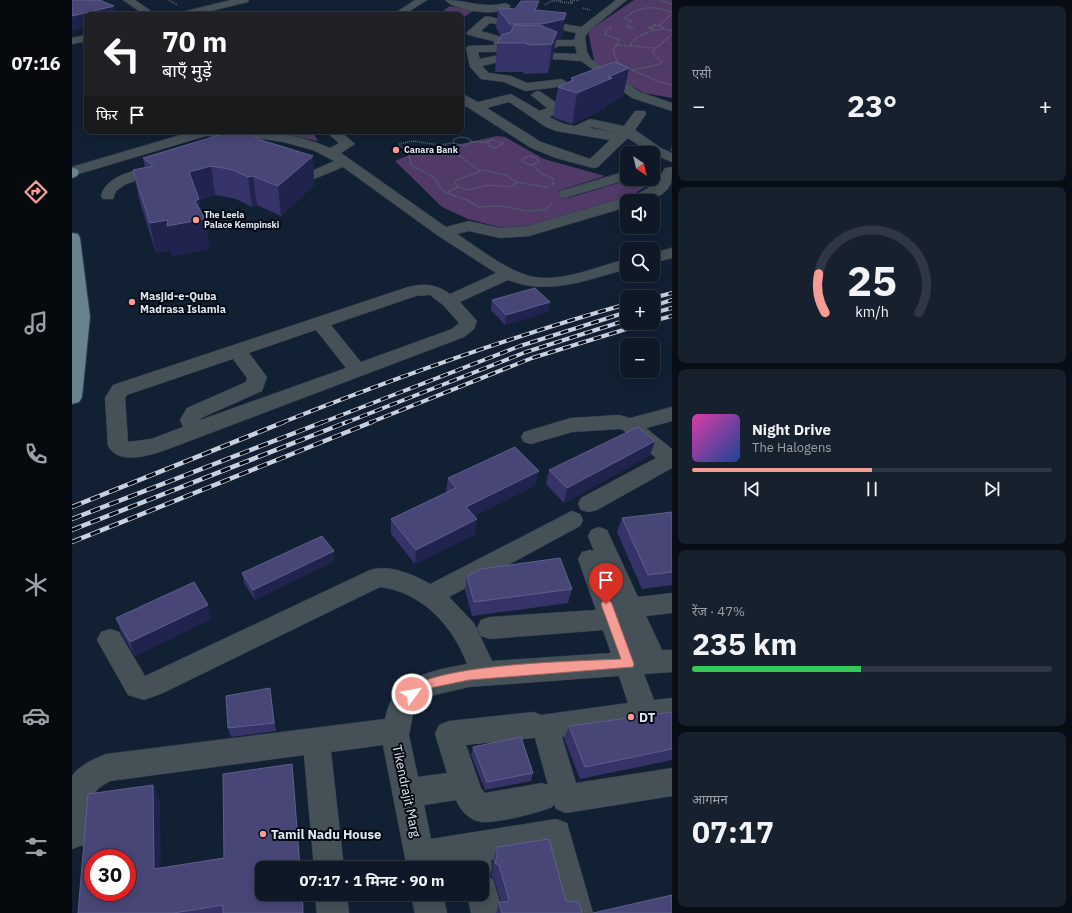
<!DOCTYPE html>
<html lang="hi">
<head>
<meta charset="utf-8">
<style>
	body { margin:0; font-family:"IBM Plex Sans","Noto Sans Devanagari",sans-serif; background:#17212e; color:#f1f3f6; height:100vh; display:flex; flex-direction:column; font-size:15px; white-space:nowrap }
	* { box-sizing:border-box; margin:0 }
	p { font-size:13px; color:#9ba0a7 }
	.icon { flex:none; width:22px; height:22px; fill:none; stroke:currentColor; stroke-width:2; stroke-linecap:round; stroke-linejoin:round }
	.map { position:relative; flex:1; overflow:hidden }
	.panel { display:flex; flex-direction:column; gap:6px; padding:6px; background:#080d15; width:400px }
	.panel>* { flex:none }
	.top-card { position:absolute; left:12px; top:12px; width:380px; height:122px; border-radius:8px; box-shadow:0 2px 10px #0003,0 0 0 1px #2e3743; background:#202124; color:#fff; overflow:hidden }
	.needle { width:26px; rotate:145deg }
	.tools { position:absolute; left:548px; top:146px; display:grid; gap:8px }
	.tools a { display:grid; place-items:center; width:40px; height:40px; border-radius:8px; background:#0e1826; box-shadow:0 2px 10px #0003,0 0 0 1px #2e3743; font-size:20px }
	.speed { position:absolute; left:12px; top:849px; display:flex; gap:8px; font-size:20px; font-weight:700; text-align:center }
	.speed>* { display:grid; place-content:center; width:52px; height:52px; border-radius:50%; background:#0e1826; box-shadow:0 2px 10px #0003,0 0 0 1px #2e3743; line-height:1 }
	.speed .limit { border:6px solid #d22; background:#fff; color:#111 }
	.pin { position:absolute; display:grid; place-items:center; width:34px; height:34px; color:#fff; margin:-41px -17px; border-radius:50% 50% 50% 0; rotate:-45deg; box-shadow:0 0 4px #0007 }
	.pin .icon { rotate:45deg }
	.me { position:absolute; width:44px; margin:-22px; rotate:58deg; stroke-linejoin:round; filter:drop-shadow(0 0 3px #0008) }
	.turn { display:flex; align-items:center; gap:14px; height:84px; padding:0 12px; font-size:18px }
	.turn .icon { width:52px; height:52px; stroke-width:2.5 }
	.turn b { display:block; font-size:28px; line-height:34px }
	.then { display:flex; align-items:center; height:38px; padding:0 12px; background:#0003; gap:8px; font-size:15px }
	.big { font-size:30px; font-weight:700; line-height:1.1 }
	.panel .tile { flex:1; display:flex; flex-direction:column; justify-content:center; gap:6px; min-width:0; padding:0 14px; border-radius:8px; background:#17212e }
	.panel .dial { align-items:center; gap:0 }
	.dial svg { height:104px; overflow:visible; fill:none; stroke:#2e3743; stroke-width:7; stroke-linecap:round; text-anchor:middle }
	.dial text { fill:#f1f3f6; stroke:none }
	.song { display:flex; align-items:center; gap:12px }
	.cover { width:48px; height:48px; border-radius:6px; background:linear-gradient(135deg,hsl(320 70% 55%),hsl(220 70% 35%)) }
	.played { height:4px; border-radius:2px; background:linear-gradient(90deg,#f59c94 50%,#2e3743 50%) }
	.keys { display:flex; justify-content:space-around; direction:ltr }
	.heat { display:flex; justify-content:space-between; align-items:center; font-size:22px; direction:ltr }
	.charge { height:6px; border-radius:3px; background:linear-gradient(90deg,#34c759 47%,#2e3743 0) }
	.trip { position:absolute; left:183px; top:861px; width:234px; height:40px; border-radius:8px; background:#0e1826; box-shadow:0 2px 10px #0003,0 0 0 1px #2e3743; font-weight:700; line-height:40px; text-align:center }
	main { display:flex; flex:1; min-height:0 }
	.tabs { display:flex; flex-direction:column; width:72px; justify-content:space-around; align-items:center; background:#060a0f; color:#9ba0a7 }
	.tabs .icon { width:28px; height:28px }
	.tabs .on { color:#f59c94 }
	.tabs b { font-size:18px; color:#f1f3f6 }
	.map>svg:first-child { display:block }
</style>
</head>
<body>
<main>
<nav class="tabs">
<b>07:16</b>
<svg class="icon on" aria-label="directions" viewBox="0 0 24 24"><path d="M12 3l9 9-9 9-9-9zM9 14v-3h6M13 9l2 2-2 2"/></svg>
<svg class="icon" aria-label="music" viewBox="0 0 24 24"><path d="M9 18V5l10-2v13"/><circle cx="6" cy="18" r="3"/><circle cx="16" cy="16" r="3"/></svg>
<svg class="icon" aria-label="phone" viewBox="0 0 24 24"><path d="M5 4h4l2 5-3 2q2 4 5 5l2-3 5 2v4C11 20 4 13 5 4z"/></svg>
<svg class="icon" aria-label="climate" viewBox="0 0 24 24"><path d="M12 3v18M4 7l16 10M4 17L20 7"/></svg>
<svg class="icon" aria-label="car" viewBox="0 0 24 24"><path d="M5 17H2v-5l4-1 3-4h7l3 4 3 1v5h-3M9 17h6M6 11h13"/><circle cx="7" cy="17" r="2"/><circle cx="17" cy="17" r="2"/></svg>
<svg class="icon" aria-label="filters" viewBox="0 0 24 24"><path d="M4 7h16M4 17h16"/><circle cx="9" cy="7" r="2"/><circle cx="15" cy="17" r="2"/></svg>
</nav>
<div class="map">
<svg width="600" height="913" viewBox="0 0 600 913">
	<rect width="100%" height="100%" fill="#122033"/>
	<g fill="#513968">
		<polygon points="562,0 600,0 600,98 572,93 523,65 516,31"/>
		<polygon points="378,6 401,11 389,19 389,15 365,15"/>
		<polygon points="190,131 240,131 246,141 207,133"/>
		<polygon points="425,136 433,137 472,159 533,176 486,191 496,198 553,181 573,187 549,202 442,231 396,219 370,207 323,161 335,156"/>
	</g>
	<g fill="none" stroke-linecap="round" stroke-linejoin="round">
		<defs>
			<g id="minor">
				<polygon points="51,0 63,0 85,15 73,15"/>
				<polygon points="159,0 177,0 176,2 123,15 105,15 106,13"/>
				<polygon points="343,0 355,0 332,15 320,15"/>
				<path d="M373 0C398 0 408 9 434 3L439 6C429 18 382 11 373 0Z"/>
				<path d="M544 0H555L517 31 513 37 515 52 519 59 568 92 600 103V111L560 98 509 61 479 59 466 52 469 46 485 40H502L504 33 472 26 469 20 448 18 431 25 418 23 409 31 430 37 438 55 435 60 410 66 417 73 439 76 455 83 490 79 496 83 494 86 453 91 432 82 409 79 398 67 394 48 396 46 423 45 421 41 396 35 394 33 412 17C418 15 425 20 431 18 449 12 457 10 477 15L480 22 509 27ZM487 46H503L505 54 482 53 478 51ZM406 52H425L426 55 408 59Z"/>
				<polygon points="15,35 15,41 0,44 0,38"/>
				<path d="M465 91 469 92 489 106 490 109 489 112 477 117 492 124 503 126 518 119 552 126 563 111H573L574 114 563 130 589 148 600 153V162L578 153 556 138 526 167 521 168 484 158 459 148 389 103V93L406 102 439 94 468 111 475 108 459 95ZM437 102 474 127 484 131 538 140 518 159 469 142 415 108ZM520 127 545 133 518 128Z"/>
				<path d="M122 131C169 131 214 128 258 148L267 143 253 131H268L283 144 269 153 374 227 397 221 428 228 456 226 567 193 583 184 593 168 600 167C600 172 600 179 599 183 592 200 571 201 555 201V207L457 236 428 238 397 231 385 234C405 247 438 273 462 277 492 282 526 266 555 259V269C514 280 478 296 436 280L388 302 405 321 402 329 392 337 91 451C75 456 47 465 36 446L33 398 41 385 336 287C353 283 364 284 378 294L424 273 365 235 271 167 242 179 210 165 208 162 210 159H220L242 170 262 161 241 150 211 142 185 138 134 136 0 176V167ZM358 295 371 305 387 323 380 329 289 362 259 325 344 296ZM244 330 274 368 128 420 129 418 190 391 195 377 177 353ZM161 359 175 378 174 382 115 408 108 420 111 427 79 439 56 442 53 398 55 395Z"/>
				<path d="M90 164 95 165 97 168 95 171 54 184 44 191 41 199H31L29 196C34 173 71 169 90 164Z"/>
				<polygon points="555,171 555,179 557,179 493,198 488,197 486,194 488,191"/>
				<polygon points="600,248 600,258 581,263 581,253"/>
				<polygon points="600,407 600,421 574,428 600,449 600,468 525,510 517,512 509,510 506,504 509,498 584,458 551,430 547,429 500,432 459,444 452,442 449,437 452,432 499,418 547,415 558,418"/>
				<path d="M500 511 508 514 511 520 508 526 377 597 402 623 420 661 539 653 531 630 418 639 409 636 405 628 409 620 418 617 524 610 506 559 510 552 518 550 522 551 516 536 519 530 527 527 535 530 566 597 600 593V613L574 616 590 650H600V672L572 674 582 700 600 698V722L490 737 504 783 600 768V796L494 813 484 809 482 804 480 807C467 813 428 822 414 822 400 823 389 812 384 800L352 805 359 839 484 819 495 823 521 913H489L473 851 419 860 420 868 417 877 421 879 431 913H399L395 894H410V868H390L389 865 369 868H335L311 745 259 752 272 868H242L232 755 38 781C34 784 28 786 25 790 12 802 18 828 11 845L0 849V776C7 765 22 759 34 754L313 719C321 676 359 671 395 664 381 626 350 592 308 587L91 693 72 700 56 695 25 640 29 632 38 629 47 632 73 676 298 570C317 564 341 574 358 584ZM547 676 556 703 469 715 462 712 377 721 367 725 363 734 375 773 346 777 337 735 341 714 349 703 362 695 397 687ZM463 738 476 785 470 783 413 793 409 788 394 745Z"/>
				<polygon points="243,894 275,894 277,913 245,913"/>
				<polygon points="339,894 371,894 375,913 343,913"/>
			</g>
			<g id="major">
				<polygon points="0,168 5,169 7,172 5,176 0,178"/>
				<polygon points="0,233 6,234 8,238 18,317 10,397 7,402 0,404"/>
			</g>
		</defs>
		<use href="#minor" stroke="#2e3c4e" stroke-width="1"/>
		<use href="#major" stroke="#2e3c4e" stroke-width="2"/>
		<g stroke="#5a6777" stroke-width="1.5" stroke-dasharray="1 1" stroke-linecap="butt">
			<polyline points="97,0 105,5"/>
			<polyline points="488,0 488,2 500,3 498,0"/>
			<polyline points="588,0 600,4"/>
			<polyline points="500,1 508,0"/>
			<polyline points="473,5 479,1 487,1"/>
			<polyline points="511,8 518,10"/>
			<polyline points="303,14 306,15"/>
			<polygon points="583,25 589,26 591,29 585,30 577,28"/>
			<polyline points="588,25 600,14"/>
			<polyline points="538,26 539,28 532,34 547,40 545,45"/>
			<path d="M562 28 555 27 559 21 552 18C571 5 579 6 600 12"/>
			<polyline points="591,29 600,31"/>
			<polyline points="582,30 565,37 559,43 559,46 583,48"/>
			<polyline points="552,66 545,62 541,50 545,45 559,46"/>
			<polyline points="556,68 585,81 600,85"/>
			<polyline points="560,70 589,64 590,62 582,55 581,51 600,34"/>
			<polygon points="421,140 432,143 423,148 416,145 416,141"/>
			<polyline points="400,142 415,142"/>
			<path d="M382 143 381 140C388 136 395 136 400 142L393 146 380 143 367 145 341 141 327 144 337 154 339 165 358 175 364 180 369 189 375 193 395 200 407 207 428 206 455 211 473 210"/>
			<polyline points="373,145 408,171"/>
			<polygon points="459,156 464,158 467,162 458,165 450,161 451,158"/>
			<polyline points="461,165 468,173 482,179 480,187"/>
			<polyline points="386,187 396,190 418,185 437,187 445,182"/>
			<polyline points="374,193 386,187 383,183 384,180 412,170 433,175 445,182 478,188"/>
			<polyline points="474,210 481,202"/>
		</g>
		<use href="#minor" fill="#455157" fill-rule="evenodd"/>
		<use href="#major" fill="#68828e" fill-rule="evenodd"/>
		<defs>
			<g id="rail-far1">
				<polyline points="581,298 600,293"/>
				<polyline points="581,306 600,300"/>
				<polyline points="581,313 600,308"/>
				<polyline points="581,321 600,316"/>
				<path d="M209 423C323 378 437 337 555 304"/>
				<polyline points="249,423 448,346 555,312"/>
				<polyline points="273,423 454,352 555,320"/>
				<polyline points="297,423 460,358 574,323"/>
			</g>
			<g id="rail">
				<polyline points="0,507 212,422"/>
				<polyline points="0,519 251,422"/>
				<polyline points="0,530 275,422"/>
				<polyline points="0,542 300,422"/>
			</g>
		</defs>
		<use href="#rail-far1" stroke="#c8d1df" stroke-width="4"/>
		<use href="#rail" stroke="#c8d1df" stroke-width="4.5"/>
		<use href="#rail-far1" stroke="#050a12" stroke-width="2.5" stroke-dasharray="8" stroke-linecap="butt"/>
		<use href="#rail" stroke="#050a12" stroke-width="3" stroke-dasharray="10" stroke-linecap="butt"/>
	</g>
	<g fill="#353368">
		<polygon points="426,8 466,11 491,33 489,38 484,40 480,61 476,73 452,74 451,72 423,72 425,43 429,36 428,35 424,27"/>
		<polygon points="557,68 551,97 534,105 534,108 500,124 481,117 486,87 498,81 499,78"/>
		<polygon points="167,133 241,156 242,185 209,216 185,205 180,207 164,199 150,196 143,195 127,200 129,212 138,249 100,256 99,250 84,253 67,199 61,170 73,168 71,158"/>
		<polygon points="600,145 600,152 598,151"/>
		<polygon points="420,300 478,302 476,312 433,325 419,310"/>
		<polygon points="583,441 578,455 492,503 474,484 477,470"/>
		<polygon points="376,478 464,485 402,516 403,534 343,564 319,534 319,519 374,492"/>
		<polygon points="600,512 600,585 570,589 545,532 550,518"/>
		<polygon points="262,551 262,561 183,600 172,583 170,573"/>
		<polygon points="395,576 500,589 496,603 400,616 393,590"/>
		<polygon points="44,618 139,619 63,656 49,632"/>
		<polygon points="199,697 204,731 159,737 156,728"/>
		<polygon points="600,712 600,760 508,779 492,738 497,726"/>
		<polygon points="401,747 461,773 459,781 413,790 399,755"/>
		<polygon points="220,764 222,780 190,894 231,894 232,913 6,913 88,801 88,868 152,858"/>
		<polygon points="425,847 494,901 510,913 424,913 427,902 429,902 422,879 419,876 421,868 421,861"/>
	</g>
	<g fill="#1f234d">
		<polygon points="467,1 464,21 463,10"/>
		<polygon points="42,6 44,15 15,15 15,27 0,31 0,16"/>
		<polygon points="494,13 491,33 489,38 484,40 480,61 476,73 480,44 468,44 470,24"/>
		<polygon points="557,68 551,97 534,105 534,108 500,124 505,93 536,77"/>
		<polygon points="241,156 242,185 209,216 206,186"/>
		<polygon points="139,166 143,195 127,200 130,219 133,219 138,249 100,256 99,250 84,253 78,223 117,172"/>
		<polygon points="181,176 185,205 180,207 176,177"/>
		<polygon points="478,302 476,312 433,325 434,315"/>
		<polygon points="583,441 578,455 492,503 495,488"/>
		<polygon points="467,471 464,485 392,521 394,507"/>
		<polygon points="405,519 403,534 343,564 344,550"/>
		<polygon points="262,551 262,561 183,600 181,590"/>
		<polygon points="136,605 139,619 63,656 58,642"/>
		<polygon points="220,764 222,780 229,868 228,868"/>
		<polygon points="81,785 88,801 89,883 82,869"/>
		<polygon points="230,894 231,894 232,913 231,913"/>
	</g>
	<g fill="#474677" stroke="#5e5f8b" fill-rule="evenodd">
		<polygon points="0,0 29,0 32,2 42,6 0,16"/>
		<polygon points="449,1 467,1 463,10 494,13 492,19 470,24 437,24 433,17 430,15 426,8 443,9"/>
		<polygon points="442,25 470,26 485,32 480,44 456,45 454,43 425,43 430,35 439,32"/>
		<polygon points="542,62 557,68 536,77 540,78 505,93 486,87 502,80 499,78"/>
		<polygon points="161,131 163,131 167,133 176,132 189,140 241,156 206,186 181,176 176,177 161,170 146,167 139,166 117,172 127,199 123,201 133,219 95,226 96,220 78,223 61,170 81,166 71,158"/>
		<polygon points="463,288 478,302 434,315 420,300"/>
		<polygon points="566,427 583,441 495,488 477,470"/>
		<polygon points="443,447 467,471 394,507 405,519 344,550 319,519 384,488 376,478"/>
		<polygon points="600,512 600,572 576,575 550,518"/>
		<polygon points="250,536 262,551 181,590 170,573"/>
		<polygon points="488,558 500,589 402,602 395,576 409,569"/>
		<polygon points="122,582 136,605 58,642 44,618"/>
		<polygon points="198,688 202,723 156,728 154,696"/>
		<polygon points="600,712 600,749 513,767 497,726"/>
		<polygon points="449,737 461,773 415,782 401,747"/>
		<path d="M220 764 228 868H190V894H230L231 913H151V905L102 913H6L16 794 81 785 82 869 152 858 151 774ZM21 858H55V892H21Z"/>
		<polygon points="477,839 494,901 507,902 510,913 430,913 427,902 435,902 437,900 427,865 423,863 425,855 425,847"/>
		<polygon points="600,895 600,913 521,913"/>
	</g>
	<path fill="#f59c94" stroke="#9f6560" d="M534 600 538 601 540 604 562 664 561 667 397 680 358 688 340 699 336 698 334 694C348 663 514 661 549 659L529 604 531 601Z"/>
	<g fill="#f59c94" stroke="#050a12" stroke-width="1.5">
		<circle cx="324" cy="150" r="4"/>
		<circle cx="124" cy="220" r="4"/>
		<circle cx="60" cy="302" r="4"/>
		<circle cx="559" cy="717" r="4"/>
		<circle cx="191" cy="834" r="4"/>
	</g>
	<g text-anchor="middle" stroke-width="4" stroke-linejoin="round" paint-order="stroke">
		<g font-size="9" font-weight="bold" fill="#dde6f3" stroke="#050a12" text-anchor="start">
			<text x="332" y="153">Canara Bank</text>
			<text x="132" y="218">The Leela<tspan x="132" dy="10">Palace Kempinski</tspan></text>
		</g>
		<g font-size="11" font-weight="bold" fill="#dde6f3" stroke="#050a12" text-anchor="start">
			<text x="68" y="300">Masjid-e-Quba<tspan x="68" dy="13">Madrasa Islamia</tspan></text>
		</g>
		<g font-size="13" font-weight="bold" fill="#dde6f3" stroke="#050a12" text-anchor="start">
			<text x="567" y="722">DT</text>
			<text x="199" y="839">Tamil Nadu House</text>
		</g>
		<g font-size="13" fill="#dde6f3" stroke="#050a12">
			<text transform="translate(335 791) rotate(78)" y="5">Tikendrajit Marg</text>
		</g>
	</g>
</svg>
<div class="tools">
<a><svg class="needle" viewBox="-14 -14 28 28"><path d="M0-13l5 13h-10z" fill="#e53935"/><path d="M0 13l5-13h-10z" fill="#9ba0a7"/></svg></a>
<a><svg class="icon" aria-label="sound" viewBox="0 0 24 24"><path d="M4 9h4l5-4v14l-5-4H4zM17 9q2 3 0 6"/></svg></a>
<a><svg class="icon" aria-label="search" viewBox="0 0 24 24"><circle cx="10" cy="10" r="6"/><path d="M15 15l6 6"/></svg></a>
<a>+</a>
<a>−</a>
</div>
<div class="speed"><div class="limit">30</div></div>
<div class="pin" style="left:534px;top:604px;background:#d93025"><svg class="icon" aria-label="arrive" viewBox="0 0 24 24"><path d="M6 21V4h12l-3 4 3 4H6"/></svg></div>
<svg class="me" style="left:340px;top:694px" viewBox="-20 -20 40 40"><circle r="17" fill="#f59c94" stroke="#fff" stroke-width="3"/><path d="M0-11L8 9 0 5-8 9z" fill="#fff"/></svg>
<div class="trip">07:17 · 1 मिनट · 90 m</div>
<div class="top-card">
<div class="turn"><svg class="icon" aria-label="left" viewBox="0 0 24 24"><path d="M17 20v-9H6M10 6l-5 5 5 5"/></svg><div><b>70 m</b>बाएँ मुड़ें</div></div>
<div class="then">फिर<svg class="icon" aria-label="arrive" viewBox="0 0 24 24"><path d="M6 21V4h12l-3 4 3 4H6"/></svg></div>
</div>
</div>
<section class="panel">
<div class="tile"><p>एसी</p>
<div class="heat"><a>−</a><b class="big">23°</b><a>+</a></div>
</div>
<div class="tile dial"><svg viewBox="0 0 100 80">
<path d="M14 69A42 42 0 1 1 86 69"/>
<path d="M14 69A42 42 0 0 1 9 39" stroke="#f59c94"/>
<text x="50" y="56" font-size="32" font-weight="700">25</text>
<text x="50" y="72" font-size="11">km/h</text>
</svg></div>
<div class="tile">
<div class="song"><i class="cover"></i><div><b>Night Drive</b><p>The Halogens</p></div></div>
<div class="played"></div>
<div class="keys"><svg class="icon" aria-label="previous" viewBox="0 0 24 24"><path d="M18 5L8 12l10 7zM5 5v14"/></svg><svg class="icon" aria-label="pause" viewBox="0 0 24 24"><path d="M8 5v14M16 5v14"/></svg><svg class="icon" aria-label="next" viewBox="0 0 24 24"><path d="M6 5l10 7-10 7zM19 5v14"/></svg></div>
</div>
<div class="tile"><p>रेंज · 47%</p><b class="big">235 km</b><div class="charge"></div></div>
<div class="tile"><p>आगमन</p><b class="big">07:17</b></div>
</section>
</main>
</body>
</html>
